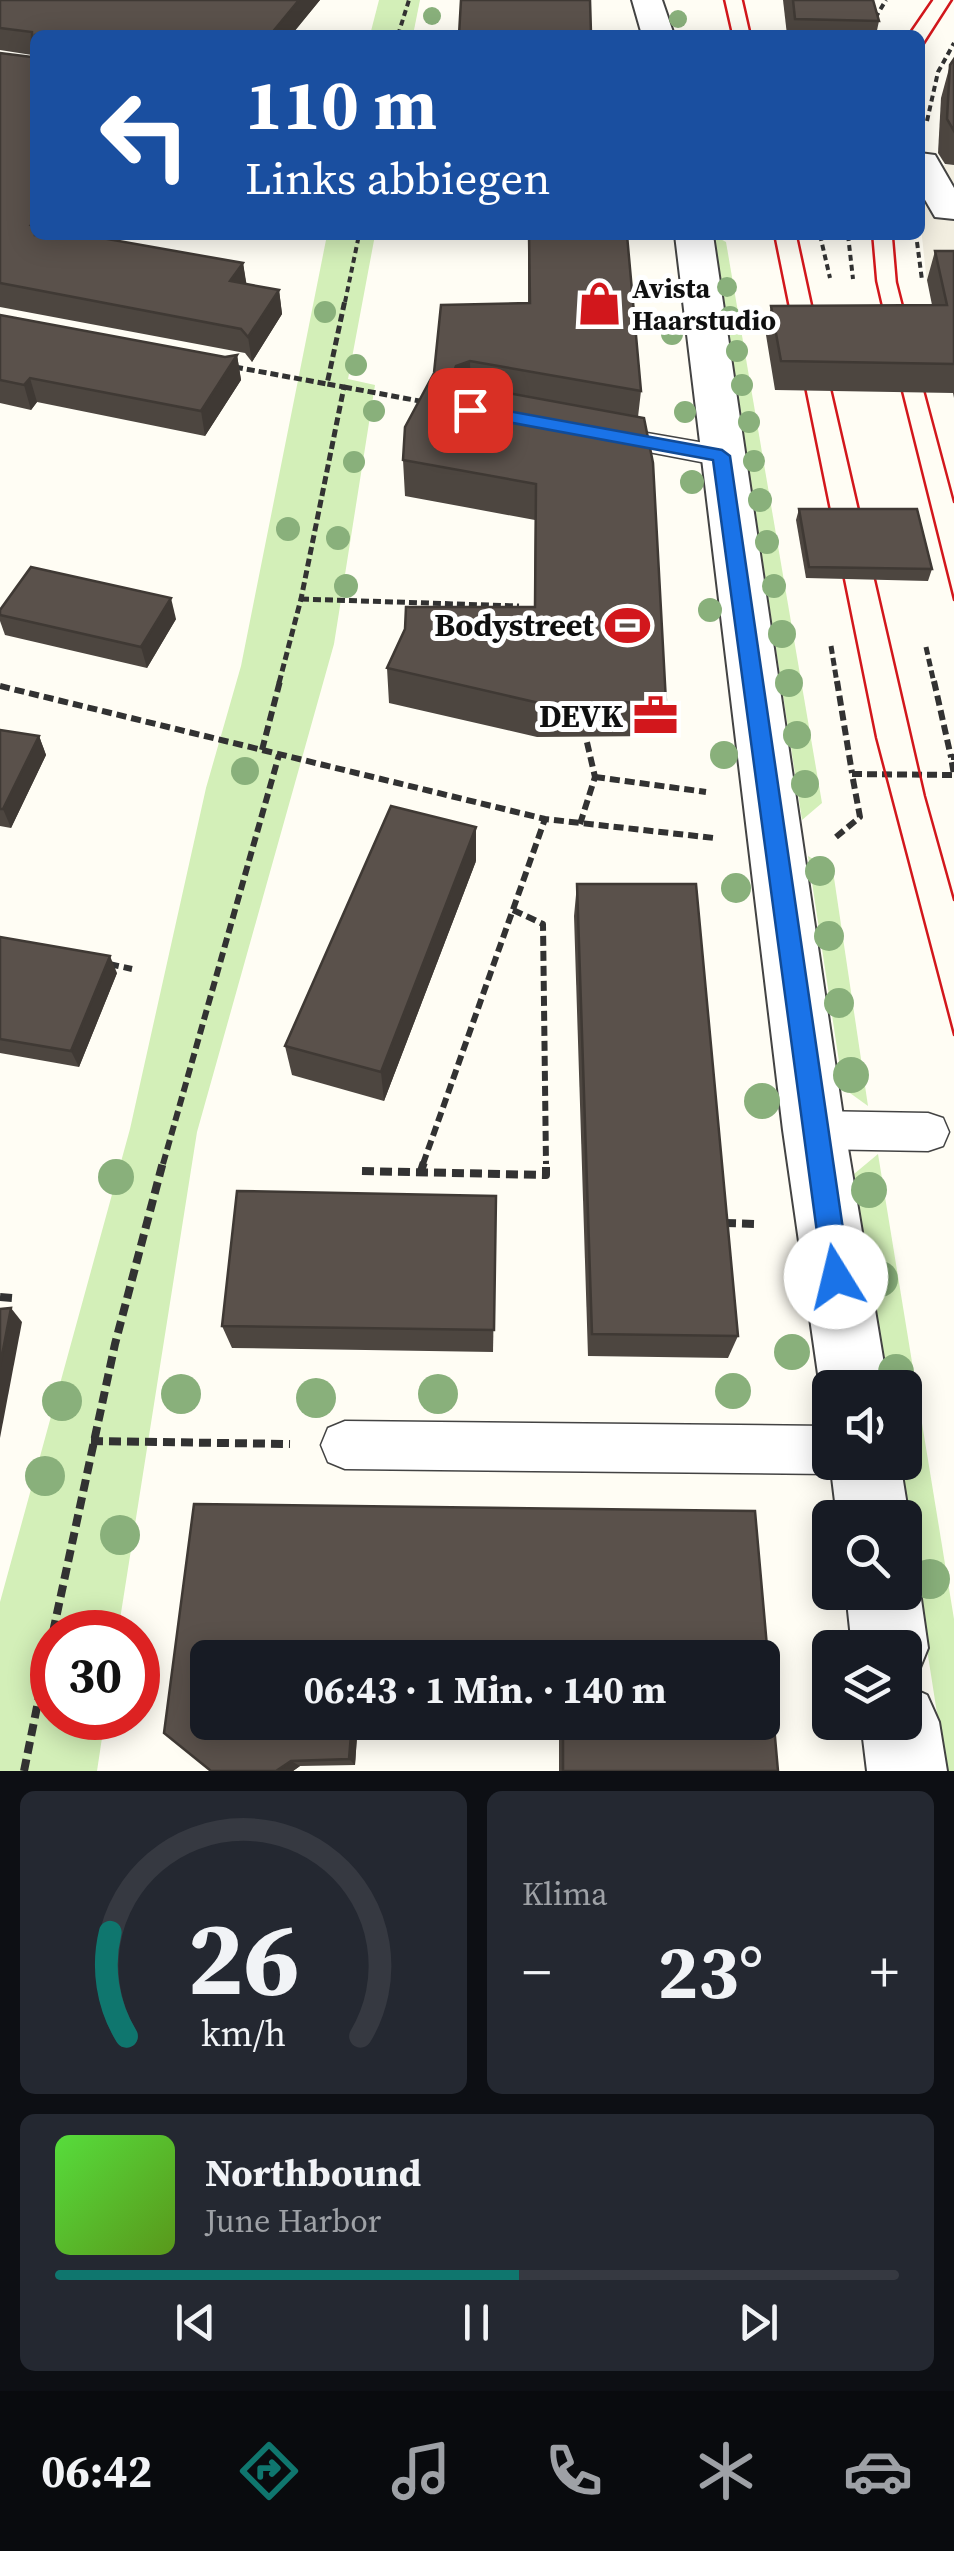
<!DOCTYPE html>
<html lang="de">
<head>
<meta charset="utf-8">
<style>
	body { margin:0; font-family:"Source Serif 4",serif; background:#242831; color:#f1f3f6; height:100vh; display:flex; flex-direction:column; font-size:38px; white-space:nowrap }
	* { box-sizing:border-box; margin:0 }
	p { font-size:32px; color:#9ea1a6 }
	.icon { flex:none; width:55px; height:55px; fill:none; stroke:currentColor; stroke-width:2; stroke-linecap:round; stroke-linejoin:round }
	.map { position:relative; height:1771px; overflow:hidden }
	.panel { display:flex; flex-direction:column; gap:20px; padding:20px; background:#0d0f14; flex:1 }
	.panel>* { flex:none }
	.top-card { position:absolute; left:30px; top:30px; width:895px; height:210px; border-radius:15px; box-shadow:0 5px 25px #0003; background:#1a4fa0; color:#fff; overflow:hidden }
	.buttons { position:absolute; left:812px; top:1370px; display:grid; gap:20px }
	.buttons a { display:grid; place-items:center; width:110px; height:110px; border-radius:15px; background:#171b24; box-shadow:0 5px 25px #0003; font-size:50px }
	.speed { position:absolute; left:30px; top:1610px; display:flex; gap:20px; font-size:50px; font-weight:700; text-align:center }
	.speed>* { display:grid; place-content:center; width:130px; height:130px; border-radius:50%; background:#171b24; box-shadow:0 5px 25px #0003; line-height:1 }
	.speed .limit { border:15px solid #d22; background:#fff; color:#111 }
	.pin { position:absolute; display:grid; place-items:center; width:85px; height:85px; color:#fff; margin:-42px; border-radius:20px; box-shadow:0 5px 15px #0006 }
	.me { position:absolute; width:110px; margin:-55px; rotate:351deg; stroke-linejoin:round; filter:drop-shadow(0 0 8px #0008) }
	.turn { display:flex; align-items:center; gap:35px; height:210px; padding:0 50px; font-size:45px }
	.turn .icon { width:130px; height:130px; stroke-width:2.5 }
	.turn b { display:block; font-size:70px; line-height:85px }
	.big { font-size:75px; font-weight:700; line-height:1.1 }
	.panel .widget { flex:1; display:flex; flex-direction:column; justify-content:center; gap:15px; min-width:0; padding:0 35px; border-radius:15px; background:#242831 }
	.panel .dial { align-items:center; gap:0 }
	.dial svg { height:260px; overflow:visible; fill:none; stroke:#363941; stroke-width:7; stroke-linecap:round; text-anchor:middle }
	.dial text { fill:#f1f3f6; stroke:none }
	.song { display:flex; align-items:center; gap:30px }
	.cover { width:120px; height:120px; border-radius:15px; background:linear-gradient(135deg,hsl(110 70% 55%),hsl(90 70% 35%)) }
	.played { height:10px; border-radius:5px; background:linear-gradient(90deg,#0f766e 55%,#363941 55%) }
	.keys { display:flex; justify-content:space-around; direction:ltr }
	.heat { display:flex; justify-content:space-between; align-items:center; font-size:55px; direction:ltr }
	.panel .tiles { flex:1; display:grid; gap:20px; grid-template-columns:1fr 1fr }
	.widget:last-child { grid-column:span 2 }
	.trip { position:absolute; left:190px; top:1640px; width:590px; height:100px; border-radius:15px; background:#171b24; box-shadow:0 5px 25px #0003; font-weight:700; line-height:100px; text-align:center }
	.tab-bar { display:flex; height:160px; justify-content:space-around; align-items:center; background:#090b0e; color:#9ea1a6 }
	.tab-bar .icon { width:70px; height:70px }
	.tab-bar .active { color:#0f766e }
	.tab-bar b { font-size:45px; color:#f1f3f6 }
	.map>svg:first-child { display:block }
</style>
</head>
<body>
<div class="map">
<svg width="954" height="1771" viewBox="0 0 954 1771">
	<rect width="100%" height="100%" fill="#fffdf4"/>
	<g fill="#d3efb8">
		<polygon points="379,0 420,0 413,35 370,35"/>
		<polygon points="327,235 375,235 348,379 375,385 334,644 197,1132 118,1632 52,1632 52,1718 105,1718 97,1771 0,1771 0,1602 130,1129 206,788 241,666"/>
		<polygon points="713,235 726,242 822,803 802,820"/>
		<polygon points="808,856 833,871 868,1106 843,1088"/>
		<polygon points="878,1154 954,1619 954,1771 946,1771 898,1463 905,1462 905,1388 887,1387 854,1174"/>
	</g>
	<polygon fill="#f2eee0" points="920,165 954,165 954,283 927,283 920,218"/>
	<g fill="none" stroke-linecap="round" stroke-linejoin="round">
		<defs>
			<g id="service">
				<polygon points="601,425 722,446 732,449 737,456 732,463 722,466 591,441 586,434 591,427"/>
				<polygon points="814,1111 928,1113 943,1118 949,1132 943,1146 928,1151 814,1149 799,1144 793,1130 799,1116"/>
				<polygon points="345,1421 830,1426 830,1462 849,1462 830,1474 345,1469 328,1462 321,1445 328,1428"/>
			</g>
			<polygon id="pedestrian" points="920,153 935,155 954,188 954,219 935,217 920,191"/>
			<g id="minor">
				<polygon points="632,0 662,0 674,35 642,35"/>
				<polygon points="675,235 713,235 845,1130 888,1388 830,1388 830,1412 820,1388 783,1130"/>
				<polygon points="830,1461 900,1462 909,1518 905,1528 905,1518 837,1518"/>
				<polygon points="905,1564 920,1592 928,1648 917,1675 905,1680 905,1648 852,1648 846,1592 905,1592"/>
				<polygon points="905,1685 927,1695 939,1722 947,1771 867,1771 861,1722 905,1722"/>
			</g>
		</defs>
		<use href="#service" stroke="#434343" stroke-width="3"/>
		<use href="#pedestrian" stroke="#434343" stroke-width="4"/>
		<use href="#minor" stroke="#434343" stroke-width="4"/>
		<g stroke="#323232" stroke-width="4" stroke-dasharray="6 4" stroke-linecap="butt">
			<polyline points="398,35 409,0"/>
			<polyline points="865,35 886,0"/>
			<polyline points="927,121 938,72 954,43"/>
			<polyline points="820,235 830,278"/>
			<polyline points="848,235 853,279"/>
			<polyline points="917,242 922,280"/>
			<polyline points="345,302 359,235"/>
		</g>
		<g stroke="#323232" stroke-width="5" stroke-dasharray="8 4" stroke-linecap="butt">
			<polyline points="235,367 327,384"/>
			<polyline points="344,387 425,402"/>
			<polyline points="301,599 519,606"/>
			<polyline points="831,646 837,683"/>
			<polyline points="926,647 934,683"/>
			<polyline points="279,683 301,599 344,387 327,384 345,300"/>
		</g>
		<g stroke="#323232" stroke-width="6" stroke-dasharray="10 5" stroke-linecap="butt">
			<polyline points="837,681 852,773"/>
			<polyline points="934,681 951,757"/>
			<polyline points="0,686 545,819 714,838"/>
			<polyline points="262,750 280,681"/>
			<polyline points="595,777 706,792"/>
			<polyline points="580,824 595,777 586,738"/>
			<polyline points="836,837 860,817 852,774 954,775 951,757 954,757"/>
			<polyline points="513,910 543,924 546,1164"/>
			<polyline points="109,964 132,969"/>
			<polyline points="163,1164 279,755"/>
			<polyline points="423,1164 545,819"/>
		</g>
		<g stroke="#323232" stroke-width="8" stroke-dasharray="12 6" stroke-linecap="butt">
			<polyline points="362,1171 546,1175 546,1162"/>
			<polyline points="420,1174 424,1162"/>
			<polyline points="724,1223 757,1224"/>
			<polyline points="0,1297 12,1298"/>
			<polyline points="91,1441 290,1444"/>
			<polyline points="53,1632 115,1344 163,1162"/>
			<polyline points="24,1771 52,1633"/>
		</g>
		<use href="#service" fill="#fff" fill-rule="evenodd"/>
		<use href="#pedestrian" fill="#fff" fill-rule="evenodd"/>
		<use href="#minor" fill="#fff" fill-rule="evenodd"/>
		<g stroke="#d2171c" stroke-width="2.5">
			<polyline points="724,0 732,35"/>
			<polyline points="743,0 751,35"/>
			<polyline points="908,35 932,0"/>
			<polyline points="920,50 952,0"/>
			<polyline points="774,235 876,738 954,1035"/>
			<polyline points="797,235 818,332"/>
			<polyline points="872,235 876,281 888,333"/>
			<polyline points="893,235 897,282 910,333"/>
			<polyline points="826,366 925,796 954,900"/>
			<polyline points="918,367 954,502"/>
			<polyline points="896,368 954,600"/>
		</g>
	</g>
	<g fill="#89b07b">
		<circle cx="432" cy="16" r="9"/>
		<circle cx="678" cy="19" r="9"/>
		<circle cx="727" cy="287" r="10"/>
		<circle cx="325" cy="312" r="11"/>
		<circle cx="730" cy="317" r="11"/>
		<circle cx="672" cy="334" r="11"/>
		<circle cx="737" cy="351" r="11"/>
		<circle cx="356" cy="365" r="11"/>
		<circle cx="742" cy="385" r="11"/>
		<circle cx="374" cy="411" r="11"/>
		<circle cx="685" cy="412" r="11"/>
		<circle cx="749" cy="422" r="11"/>
		<circle cx="754" cy="461" r="11"/>
		<circle cx="354" cy="462" r="11"/>
		<circle cx="692" cy="482" r="12"/>
		<circle cx="760" cy="500" r="12"/>
		<circle cx="288" cy="529" r="12"/>
		<circle cx="338" cy="538" r="12"/>
		<circle cx="767" cy="542" r="12"/>
		<circle cx="346" cy="586" r="12"/>
		<circle cx="774" cy="586" r="12"/>
		<circle cx="710" cy="610" r="12"/>
		<circle cx="782" cy="634" r="14"/>
		<circle cx="789" cy="683" r="14"/>
		<circle cx="797" cy="735" r="14"/>
		<circle cx="724" cy="755" r="14"/>
		<circle cx="245" cy="771" r="14"/>
		<circle cx="805" cy="784" r="14"/>
		<circle cx="820" cy="871" r="15"/>
		<circle cx="736" cy="888" r="15"/>
		<circle cx="829" cy="936" r="15"/>
		<circle cx="839" cy="1003" r="15"/>
		<circle cx="851" cy="1075" r="18"/>
		<circle cx="762" cy="1101" r="18"/>
		<circle cx="116" cy="1177" r="18"/>
		<circle cx="869" cy="1190" r="18"/>
		<circle cx="880" cy="1279" r="18"/>
		<circle cx="792" cy="1352" r="18"/>
		<circle cx="896" cy="1372" r="18"/>
		<circle cx="733" cy="1391" r="18"/>
		<circle cx="181" cy="1394" r="20"/>
		<circle cx="438" cy="1394" r="20"/>
		<circle cx="316" cy="1398" r="20"/>
		<circle cx="62" cy="1401" r="20"/>
		<circle cx="45" cy="1476" r="20"/>
		<circle cx="120" cy="1535" r="20"/>
		<circle cx="930" cy="1579" r="20"/>
	</g>
	<g fill="#4d4640">
		<polygon points="0,0 320,0 294,32 35,35 35,235 243,263 246,284 279,290 282,314 252,362 245,353 0,307 0,53 32,57 32,55 0,50"/>
		<polygon points="783,0 873,0 879,21 876,35 787,35"/>
		<polygon points="954,59 954,165 945,164 938,153 941,98 950,65"/>
		<polygon points="528,235 627,235 641,391 638,417 666,702 661,736 537,737 389,703 387,668 534,607 535,520 405,496 403,460 405,427 528,303"/>
		<polygon points="935,251 954,251 954,398 953,393 775,390 766,335 771,306 932,305 927,280"/>
		<polygon points="0,315 225,357 237,355 241,380 205,436 37,402 31,410 0,403"/>
		<polygon points="799,509 932,569 928,581 806,578 796,520"/>
		<polygon points="0,610 176,619 147,668 5,635 0,621"/>
		<polygon points="0,730 39,736 46,755 11,828 0,826"/>
		<polygon points="476,861 384,1101 292,1075 285,1046"/>
		<polygon points="577,884 738,1336 728,1358 588,1356 574,916"/>
		<polygon points="0,937 117,973 79,1067 0,1053"/>
		<polygon points="496,1196 493,1352 232,1348 222,1326"/>
		<polygon points="194,1504 755,1511 778,1771 559,1771 559,1725 470,1722 762,1722 762,1658 208,1658 208,1722 358,1722 355,1765 300,1766 293,1771 211,1771 164,1733"/>
	</g>
	<g fill="#3f3934">
		<polygon points="299,0 320,0 291,35 275,29"/>
		<polygon points="243,263 247,287 230,281"/>
		<polygon points="279,290 282,314 252,362 248,337"/>
		<polygon points="237,355 241,380 205,436 201,411"/>
		<polygon points="470,361 471,397 452,376 456,366"/>
		<polygon points="30,378 37,402 31,410 24,385"/>
		<polygon points="171,598 176,619 147,668 141,647"/>
		<polygon points="39,736 46,755 11,828 3,809"/>
		<polygon points="476,827 476,861 384,1101 381,1072"/>
		<polygon points="110,956 117,973 79,1067 71,1051"/>
		<polygon points="11,1308 22,1322 0,1438 0,1366"/>
		<polygon points="352,1722 358,1722 355,1765 349,1759"/>
		<polygon points="291,1761 300,1766 293,1771 276,1771"/>
	</g>
	<g fill="#5a514b" stroke="#3f3934" stroke-width="2.5">
		<polygon points="0,0 299,0 275,29 312,35 35,35 35,221 31,225 35,226 35,235 85,235 243,263 230,281 279,290 248,337 241,329 0,283 0,53 32,57 32,32 0,28"/>
		<polygon points="461,0 590,0 591,33 609,33 609,35 459,35"/>
		<polygon points="793,0 873,0 879,21 795,19"/>
		<polygon points="954,59 954,131 947,119 950,65"/>
		<polygon points="529,235 627,235 641,391 470,361 456,366 452,376 459,384 644,418 653,463 666,702 539,703 387,668 405,629 406,607 535,607 536,484 403,460 405,427 434,373 441,305 530,303"/>
		<polygon points="935,251 954,251 954,364 781,361 771,306 947,305"/>
		<polygon points="0,315 225,357 237,355 201,411 30,378 24,385 0,380"/>
		<polygon points="799,509 917,509 932,569 809,567"/>
		<polygon points="31,567 171,598 141,647 0,615 0,610"/>
		<polygon points="0,730 39,736 3,809 0,809"/>
		<polygon points="391,806 476,827 381,1072 285,1046"/>
		<polygon points="577,884 696,884 738,1336 592,1334"/>
		<polygon points="0,937 110,956 71,1051 0,1039"/>
		<polygon points="237,1191 496,1196 494,1330 222,1326"/>
		<polygon points="11,1308 0,1366 0,1309"/>
		<polygon points="194,1504 755,1511 778,1771 563,1771 563,1722 762,1722 762,1658 208,1658 208,1722 352,1722 349,1759 291,1761 276,1771 211,1771 164,1733"/>
	</g>
	<polygon fill="#1a73e8" stroke="#114b97" stroke-width="2.5" points="470,404 722,450 730,456 850,1277 846,1286 836,1290 827,1286 823,1277 713,460 464,414 462,410"/>
	<defs>
		<symbol id="shop-bare" viewBox="-9 -9 18 18"><path d="M-5-2.5h2.3a2.7 3.5 0 0 1 5.4 0H5L5.5 6h-11ZM-1.5-2.5h3a1.5 2.3 0 0 0-3 0Z" fill="#d2171c" stroke="#fff" stroke-width="2.5" paint-order="stroke"/></symbol>
		<symbol id="stadium-bare" viewBox="-9 -9 18 18"><path d="M0-5a6.5 5 0 1 0 0 10a6.5 5 0 1 0 0-10ZM-3.5-1.8h7v3.6h-7Z" fill="#d2171c" stroke="#fff" stroke-width="2.5" paint-order="stroke"/></symbol>
		<symbol id="office-bare" viewBox="-9 -9 18 18"><path d="M-6-3h4V-5.5h4V-3h4V5H-6ZM-1-4.5V-3h2v-1.5ZM-6 0V1H6V0Z" fill="#d2171c" stroke="#fff" stroke-width="2.5" paint-order="stroke"/></symbol>
	</defs>
	<g fill-rule="evenodd">
		<use href="#shop-bare" x="568" y="272" width="63" height="63"/>
		<use href="#stadium-bare" x="596" y="594" width="63" height="63"/>
		<use href="#office-bare" x="624" y="684" width="63" height="63"/>
	</g>
	<g text-anchor="middle" stroke-width="10" stroke-linejoin="round" paint-order="stroke">
		<g font-size="28" font-weight="bold" fill="#101010" stroke="#fff" text-anchor="start">
			<text x="632" y="298">Avista<tspan x="632" dy="32">Haarstudio</tspan></text>
		</g>
		<g font-size="32" font-weight="bold" fill="#101010" stroke="#fff" text-anchor="end">
			<text x="594" y="636">Bodystreet</text>
			<text x="623" y="727">DEVK</text>
		</g>
	</g>
</svg>
<div class="buttons">
<a><svg class="icon" aria-label="sound" viewBox="0 0 24 24"><path d="M4 9h4l5-4v14l-5-4H4zM17 9q2 3 0 6"/></svg></a>
<a><svg class="icon" aria-label="search" viewBox="0 0 24 24"><circle cx="10" cy="10" r="6"/><path d="M15 15l6 6"/></svg></a>
<a><svg class="icon" aria-label="layers" viewBox="0 0 24 24"><path d="M12 4l9 5-9 5-9-5zM3 14l9 5 9-5"/></svg></a>
</div>
<div class="speed"><div class="limit">30</div></div>
<div class="pin" style="left:470px;top:410px;background:#d93025"><svg class="icon" aria-label="arrive" viewBox="0 0 24 24"><path d="M6 21V4h12l-3 4 3 4H6"/></svg></div>
<svg class="me" style="left:836px;top:1277px" viewBox="-20 -20 40 40"><circle r="19" fill="#fff"/><path d="M0-13L10 11 0 6-10 11z" fill="#1a73e8"/></svg>
<div class="trip">06:43 · 1 Min. · 140 m</div>
<div class="top-card">
<div class="turn"><svg class="icon" aria-label="left" viewBox="0 0 24 24"><path d="M17 20v-9H6M10 6l-5 5 5 5"/></svg><div><b>110 m</b>Links abbiegen</div></div>
</div>
</div>
<section class="panel">
<div class="tiles">
<div class="widget dial"><svg viewBox="0 0 100 80">
<path d="M14 69A42 42 0 1 1 86 69"/>
<path d="M14 69A42 42 0 0 1 9 37" stroke="#0f766e"/>
<text x="50" y="56" font-size="32" font-weight="700">26</text>
<text x="50" y="72" font-size="11">km/h</text>
</svg></div>
<div class="widget"><p>Klima</p>
<div class="heat"><a>−</a><b class="big">23°</b><a>+</a></div>
</div>
<div class="widget">
<div class="song"><i class="cover"></i><div><b>Northbound</b><p>June Harbor</p></div></div>
<div class="played"></div>
<div class="keys"><svg class="icon" aria-label="previous" viewBox="0 0 24 24"><path d="M18 5L8 12l10 7zM5 5v14"/></svg><svg class="icon" aria-label="pause" viewBox="0 0 24 24"><path d="M8 5v14M16 5v14"/></svg><svg class="icon" aria-label="next" viewBox="0 0 24 24"><path d="M6 5l10 7-10 7zM19 5v14"/></svg></div>
</div>
</div>
</section>
<nav class="tab-bar">
<b>06:42</b>
<svg class="icon active" aria-label="directions" viewBox="0 0 24 24"><path d="M12 3l9 9-9 9-9-9zM9 14v-3h6M13 9l2 2-2 2"/></svg>
<svg class="icon" aria-label="music" viewBox="0 0 24 24"><path d="M9 18V5l10-2v13"/><circle cx="6" cy="18" r="3"/><circle cx="16" cy="16" r="3"/></svg>
<svg class="icon" aria-label="phone" viewBox="0 0 24 24"><path d="M5 4h4l2 5-3 2q2 4 5 5l2-3 5 2v4C11 20 4 13 5 4z"/></svg>
<svg class="icon" aria-label="climate" viewBox="0 0 24 24"><path d="M12 3v18M4 7l16 10M4 17L20 7"/></svg>
<svg class="icon" aria-label="car" viewBox="0 0 24 24"><path d="M5 17H2v-5l4-1 3-4h7l3 4 3 1v5h-3M9 17h6M6 11h13"/><circle cx="7" cy="17" r="2"/><circle cx="17" cy="17" r="2"/></svg>
</nav>
</body>
</html>
